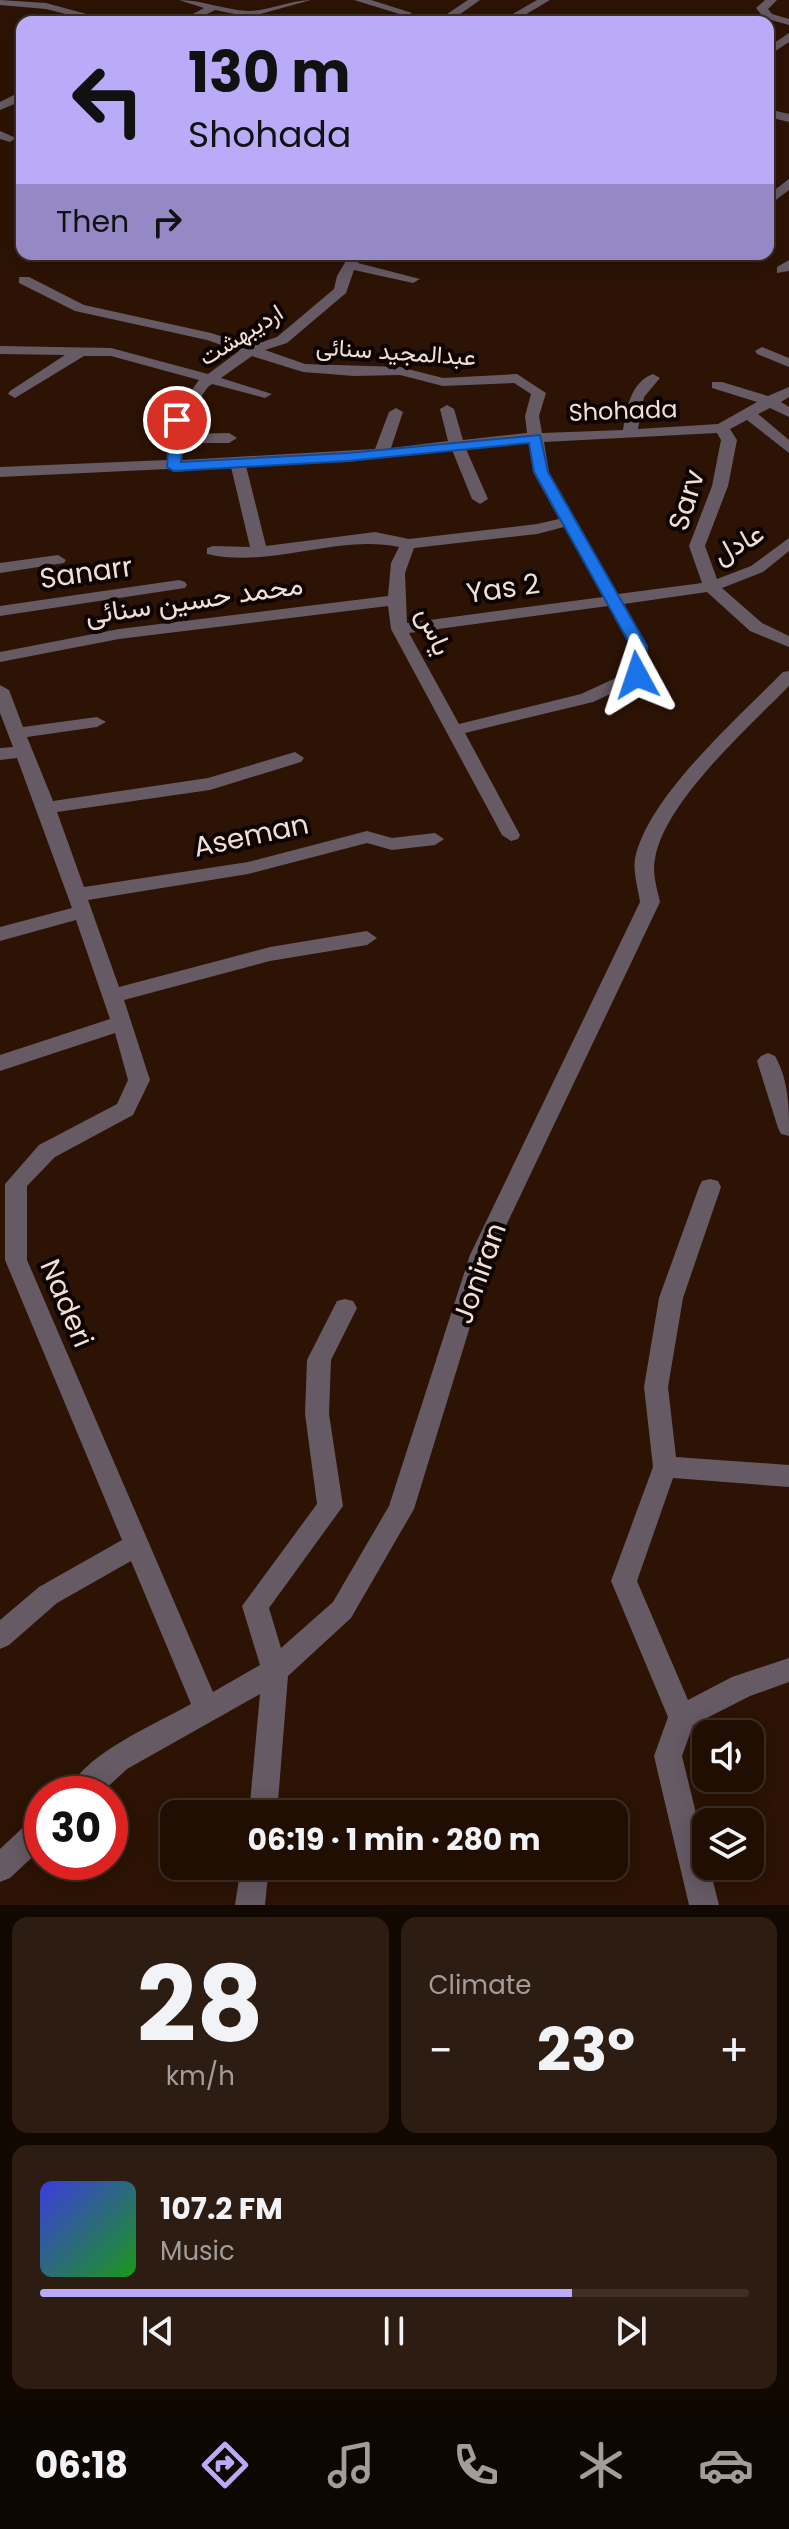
<!DOCTYPE html>
<html lang="en">
<head>
<meta charset="utf-8">
<style>
	body { margin:0; font-family:Poppins,Vazirmatn,sans-serif; background:#2d1c12; color:#f1f3f6; height:100vh; display:flex; flex-direction:column; font-size:30px; white-space:nowrap }
	* { box-sizing:border-box; margin:0 }
	p { font-size:26px; color:#a29c9a }
	.icon { flex:none; width:44px; height:44px; fill:none; stroke:currentColor; stroke-width:2; stroke-linecap:round; stroke-linejoin:round }
	.map { position:relative; height:1905px; overflow:hidden }
	.sheet { display:flex; flex-direction:column; gap:12px; padding:12px; background:#120802; flex:1 }
	.sheet>* { flex:none }
	.guide { position:absolute; left:16px; top:16px; width:758px; height:244px; border-radius:16px; box-shadow:0 4px 20px #0003,0 0 0 2px #3e2e25; background:#b9abf7; color:#111; overflow:hidden }
	.fabs { position:absolute; left:692px; top:1720px; display:grid; gap:16px }
	.fabs a { display:grid; place-items:center; width:72px; height:72px; border-radius:16px; background:#210e03; box-shadow:0 4px 20px #0003,0 0 0 2px #3e2e25; font-size:40px }
	.speed { position:absolute; left:24px; top:1776px; display:flex; gap:16px; font-size:40px; font-weight:700; text-align:center }
	.speed>* { display:grid; place-content:center; width:104px; height:104px; border-radius:50%; background:#210e03; box-shadow:0 4px 20px #0003,0 0 0 2px #3e2e25; line-height:1 }
	.speed .limit { border:12px solid #d22; background:#fff; color:#111 }
	.pin { position:absolute; display:grid; place-items:center; width:68px; height:68px; color:#fff; margin:-34px; border:4px solid #fff; border-radius:50%; box-shadow:0 2px 8px #0007 }
	.me { position:absolute; width:88px; margin:-44px; rotate:355deg; stroke-linejoin:round; filter:drop-shadow(0 0 6px #0008) }
	.turn { display:flex; align-items:center; gap:28px; height:168px; padding:0 40px; font-size:36px }
	.turn .icon { width:104px; height:104px; stroke-width:2.5 }
	.turn b { display:block; font-size:56px; line-height:68px }
	.then { display:flex; align-items:center; height:76px; padding:0 40px; background:#0003; gap:16px; font-size:30px }
	.big { font-size:60px; font-weight:700; line-height:1.1 }
	.sheet .widget { flex:1; display:flex; flex-direction:column; justify-content:center; gap:12px; min-width:0; padding:0 28px; border-radius:16px; background:#2d1c12 }
	.sheet .dial { align-items:center; gap:0 }
	.dial b { font-size:104px; line-height:1 }
	.song { display:flex; align-items:center; gap:24px }
	.cover { width:96px; height:96px; border-radius:12px; background:linear-gradient(135deg,hsl(240 70% 55%),hsl(120 70% 35%)) }
	.played { height:8px; border-radius:4px; background:linear-gradient(90deg,#b9abf7 75%,#3e2e25 75%) }
	.keys { display:flex; justify-content:space-around; direction:ltr }
	.heat { display:flex; justify-content:space-between; align-items:center; font-size:44px; direction:ltr }
	.sheet .tiles { flex:1; display:grid; gap:12px; grid-template-columns:1fr 1fr }
	.widget:last-child { grid-column:span 2 }
	.trip { position:absolute; left:160px; top:1800px; width:468px; height:80px; border-radius:16px; background:#210e03; box-shadow:0 4px 20px #0003,0 0 0 2px #3e2e25; font-weight:700; line-height:80px; text-align:center }
	.menu { display:flex; height:128px; justify-content:space-around; align-items:center; background:#0d0601; color:#a29c9a }
	.menu .icon { width:56px; height:56px }
	.menu .on { color:#b9abf7 }
	.menu b { font-size:36px; color:#f1f3f6 }
	.map>svg:first-child { display:block }
</style>
</head>
<body>
<div class="map">
<svg width="789" height="1905" viewBox="0 0 789 1905">
	<rect width="100%" height="100%" fill="#2c1304"/>
	<g fill="none" stroke-linecap="round" stroke-linejoin="round">
		<g fill="#665a64" fill-rule="evenodd">
			<polygon points="0,0 46,3 116,22 97,22 46,9 0,5"/>
			<path d="M179 0C202 0 225 10 248 11 269 11 290 0 311 0L249 17 215 10 192 22H178L204 8Z"/>
			<polygon points="354,0 371,0 412,13 406,16"/>
			<polygon points="468,0 480,0 449,22 435,22"/>
			<polygon points="537,0 550,0 513,22 499,22"/>
			<polygon points="765,0 777,0 768,9 772,14 789,19 789,25 764,18 756,8"/>
			<polygon points="789,33 789,42 768,56 768,47"/>
			<polygon points="14,95 22,95 22,101 0,110 0,102"/>
			<polygon points="768,109 789,114 789,122 768,117"/>
			<polygon points="0,131 16,138 10,142 0,139"/>
			<polygon points="789,179 789,190 768,206 768,195"/>
			<path d="M350 254H364L358 263 420 279 413 283 354 270 346 293 287 343 265 350 305 364 400 367 443 378 517 374 546 393 539 416 542 433 623 430C627 408 630 383 653 374L660 378 644 397 638 429 718 424 757 402 712 388V382H722L768 396 789 387V397L781 402 789 407V417L770 408 758 414 789 440V453L747 420 730 429 737 440 728 486 705 546 717 579 751 566 789 538V551L763 572 722 588 762 623 789 636V647L750 631 707 592 624 604 648 646 643 679 593 702 465 733 520 835 518 839 511 841 502 835 391 629 388 606 119 639 0 662V652L119 629 388 596 391 563 399 547C336 534 271 569 207 554V548L213 546 250 547 231 467 174 472 168 469 0 477V467L167 460 170 420 199 380 111 356H84L15 398 8 394 10 391 65 355 0 354V346L111 348 208 374 239 351 207 340 75 311 19 283V277H29L84 305 211 333 251 346 277 337 334 289 337 276ZM252 356 303 372 354 376 400 375 443 386 514 383 531 394 525 416 527 433 463 440 454 409 447 405 440 409 448 441 391 448 403 412 396 408 389 412 375 449 182 460 183 443H229L237 438 229 433 184 434V420L208 387 212 384 265 398 272 394 221 378ZM717 433 721 440 712 486 689 546 702 583 618 594 549 472 544 442ZM529 442 533 472 559 519 537 524 409 539 375 532 266 546 246 466 348 462 452 450 472 499 480 504 488 499 466 449ZM564 527 603 597 407 623 405 573 414 548 537 534ZM608 606 630 646 629 672 581 694 459 724 409 633Z"/>
			<polygon points="789,260 789,271 777,273 777,267"/>
			<polygon points="762,347 789,358 789,367 757,354 755,351"/>
			<polygon points="58,555 66,560 64,563 0,573 0,563"/>
			<polygon points="179,580 185,582 187,585 185,588 0,616 0,606"/>
			<path d="M789 671V686C749 727 664 802 655 859 652 873 657 889 660 902L492 1255 414 1509 351 1618 288 1676 277 1814H249L260 1694 127 1769 100 1794H66C83 1754 154 1725 191 1704L131 1561 57 1603 9 1645 0 1649V1620L39 1587 122 1540 5 1260V1184L39 1145 117 1104 128 1080 115 1033 0 1071V1055L110 1019 76 920 0 941V927L72 908 17 758 0 760V748L13 747 0 713V685L9 690 23 727 97 717 106 722 97 727 27 737 53 801 208 778 295 752 304 758 301 762 210 790 57 812 84 887 248 862 367 831 392 838 435 833 444 839 435 845 392 850 367 843 248 874 88 900 119 987 270 947 367 931 377 938 367 945 270 961 124 1000 150 1080 133 1115 55 1157 27 1186V1260L213 1692 260 1665 242 1606 317 1504 305 1414 307 1360 337 1301 345 1299 353 1301 357 1308 331 1360 329 1414 343 1506 269 1608 281 1648 333 1602 389 1506 470 1255 640 902C638 888 633 873 635 859 647 797 739 717 783 672Z"/>
			<path d="M768 1053 775 1056C789 1081 789 1108 789 1136L781 1134 778 1128 757 1061 761 1056Z"/>
			<polygon points="710,1179 718,1181 721,1187 683,1298 668,1387 676,1457 789,1465 789,1487 673,1478 637,1581 688,1700 732,1677 789,1658 789,1682 750,1696 693,1725 682,1756 706,1854 706,1866 709,1866 719,1905 689,1905 654,1756 668,1717 611,1581 653,1467 644,1387 659,1298 699,1187 702,1181"/>
			<polygon points="42,1815 42,1848 10,1878 0,1882 0,1849 32,1819"/>
			<polygon points="241,1866 269,1866 265,1905 235,1905"/>
		</g>
	</g>
	<polygon fill="#1a73e8" stroke="#114b97" stroke-width="2" points="177,416 184,420 181,462 348,453 540,435 548,472 647,646 645,675 637,679 629,675 631,646 534,472 529,443 348,461 174,471 167,467 170,420"/>
	<g text-anchor="middle" stroke-width="8" stroke-linejoin="round" paint-order="stroke">
		<g font-size="24" fill="#f1dfd5" stroke="#0d0401">
			<text transform="translate(241 335) rotate(-32)" y="8">اردیبهشت</text>
			<text transform="translate(396 352) rotate(4)" y="8">عبدالمجید سنائی</text>
			<text transform="translate(623 411) rotate(-2)" y="8">Shohada</text>
		</g>
		<g font-size="28" fill="#f1dfd5" stroke="#0d0401">
			<text transform="translate(686 500) rotate(-73)" y="10">Sarv</text>
			<text transform="translate(738 543) rotate(-29)" y="10">عادل</text>
			<text transform="translate(86 572) rotate(-8)" y="10">Sanarr</text>
			<text transform="translate(503 588) rotate(-8)" y="10">Yas 2</text>
			<text transform="translate(194 599) rotate(-8)" y="10">محمد حسین سنائی</text>
			<text transform="translate(435 631) rotate(67)" y="10">یاس</text>
			<text transform="translate(251 835) rotate(-12)" y="10">Aseman</text>
			<text transform="translate(479 1273) rotate(-70)" y="10">Joniran</text>
			<text transform="translate(67 1303) rotate(67)" y="10">Naderi</text>
		</g>
	</g>
</svg>
<div class="fabs">
<a><svg class="icon" aria-label="sound" viewBox="0 0 24 24"><path d="M4 9h4l5-4v14l-5-4H4zM17 9q2 3 0 6"/></svg></a>
<a><svg class="icon" aria-label="layers" viewBox="0 0 24 24"><path d="M12 4l9 5-9 5-9-5zM3 14l9 5 9-5"/></svg></a>
</div>
<div class="speed"><div class="limit">30</div></div>
<div class="pin" style="left:177px;top:420px;background:#d93025"><svg class="icon" aria-label="arrive" viewBox="0 0 24 24"><path d="M6 21V4h12l-3 4 3 4H6"/></svg></div>
<svg class="me" style="left:637px;top:675px" viewBox="-20 -20 40 40"><path d="M0-17L14 15 0 8-14 15z" fill="#1a73e8" stroke="#fff" stroke-width="4"/></svg>
<div class="trip">06:19 · 1 min · 280 m</div>
<div class="guide">
<div class="turn"><svg class="icon" aria-label="left" viewBox="0 0 24 24"><path d="M17 20v-9H6M10 6l-5 5 5 5"/></svg><div><b>130 m</b>Shohada</div></div>
<div class="then">Then<svg class="icon" aria-label="right" viewBox="0 0 24 24"><path d="M7 20v-9h11M14 6l5 5-5 5"/></svg></div>
</div>
</div>
<section class="sheet">
<div class="tiles">
<div class="widget dial"><b>28</b><p>km/h</p></div>
<div class="widget"><p>Climate</p>
<div class="heat"><a>−</a><b class="big">23°</b><a>+</a></div>
</div>
<div class="widget">
<div class="song"><i class="cover"></i><div><b>107.2 FM</b><p>Music</p></div></div>
<div class="played"></div>
<div class="keys"><svg class="icon" aria-label="previous" viewBox="0 0 24 24"><path d="M18 5L8 12l10 7zM5 5v14"/></svg><svg class="icon" aria-label="pause" viewBox="0 0 24 24"><path d="M8 5v14M16 5v14"/></svg><svg class="icon" aria-label="next" viewBox="0 0 24 24"><path d="M6 5l10 7-10 7zM19 5v14"/></svg></div>
</div>
</div>
</section>
<nav class="menu">
<b>06:18</b>
<svg class="icon on" aria-label="directions" viewBox="0 0 24 24"><path d="M12 3l9 9-9 9-9-9zM9 14v-3h6M13 9l2 2-2 2"/></svg>
<svg class="icon" aria-label="music" viewBox="0 0 24 24"><path d="M9 18V5l10-2v13"/><circle cx="6" cy="18" r="3"/><circle cx="16" cy="16" r="3"/></svg>
<svg class="icon" aria-label="phone" viewBox="0 0 24 24"><path d="M5 4h4l2 5-3 2q2 4 5 5l2-3 5 2v4C11 20 4 13 5 4z"/></svg>
<svg class="icon" aria-label="climate" viewBox="0 0 24 24"><path d="M12 3v18M4 7l16 10M4 17L20 7"/></svg>
<svg class="icon" aria-label="car" viewBox="0 0 24 24"><path d="M5 17H2v-5l4-1 3-4h7l3 4 3 1v5h-3M9 17h6M6 11h13"/><circle cx="7" cy="17" r="2"/><circle cx="17" cy="17" r="2"/></svg>
</nav>
</body>
</html>
